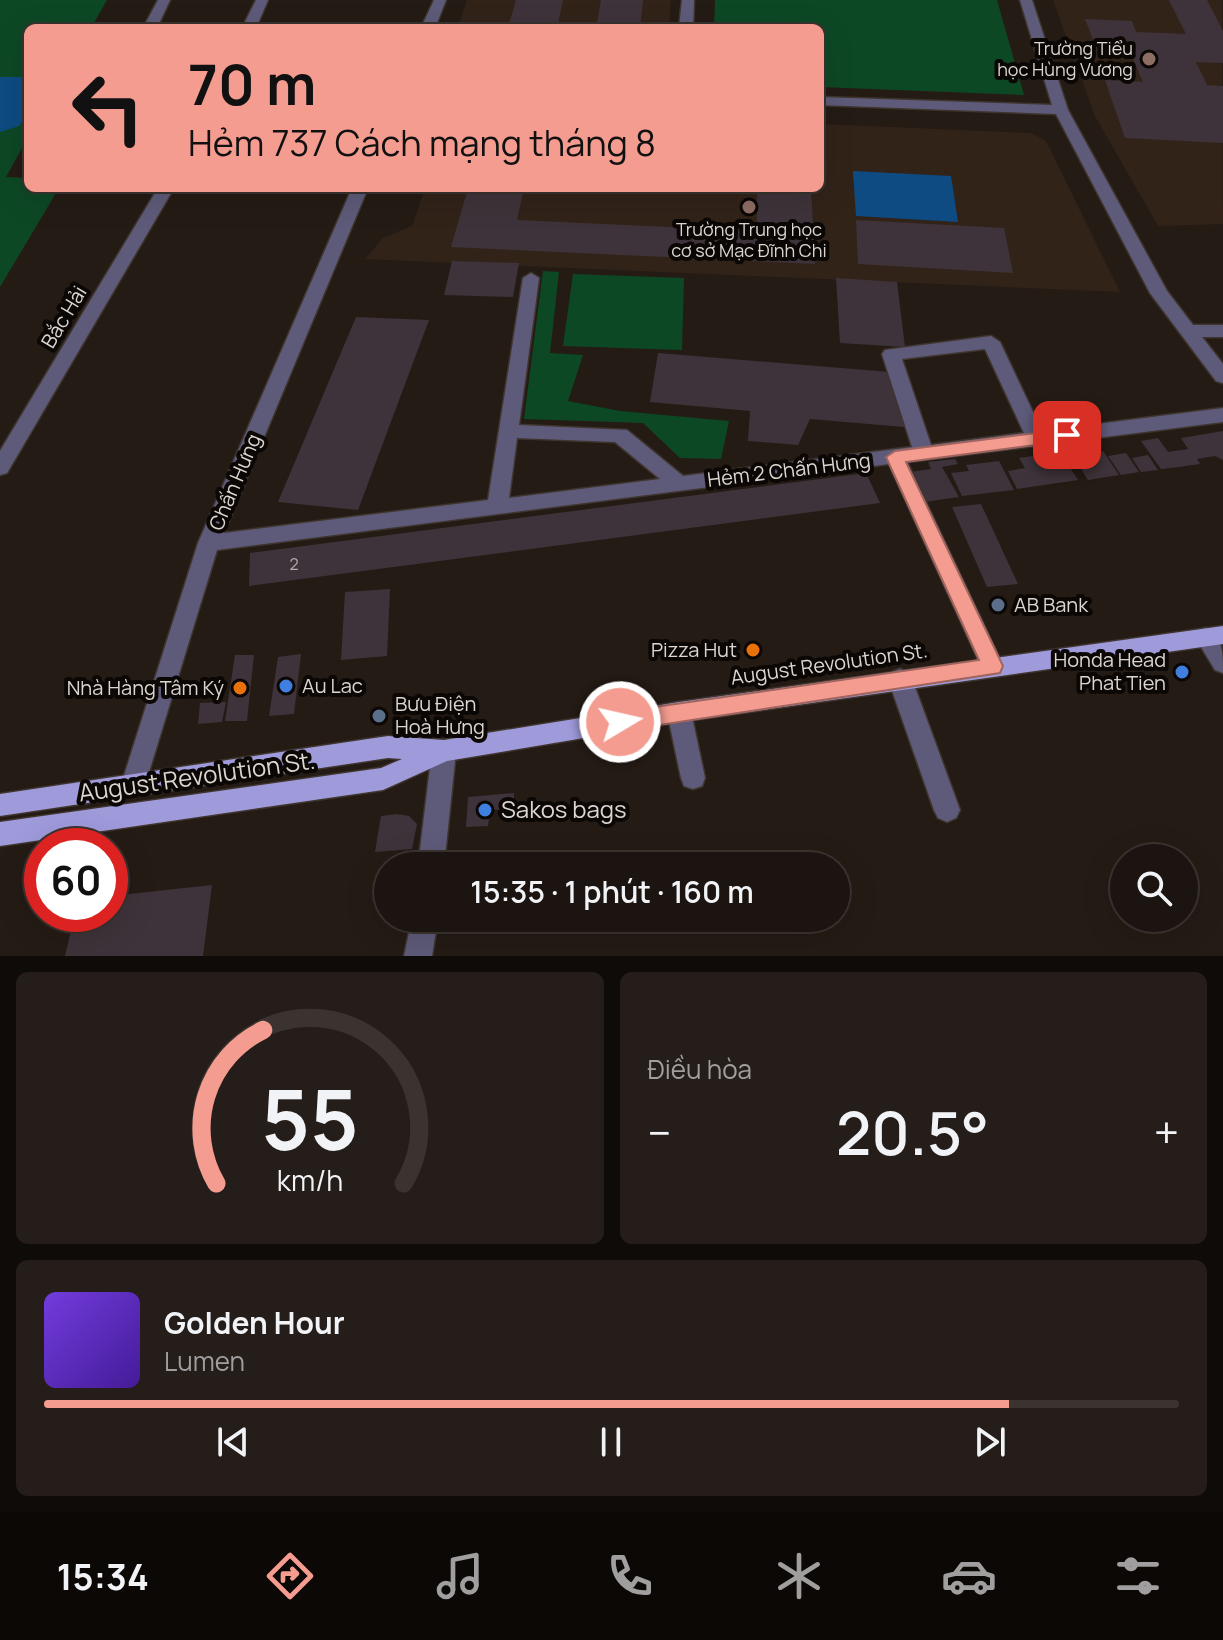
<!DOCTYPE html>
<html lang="vi">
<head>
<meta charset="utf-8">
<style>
	body { margin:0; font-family:Manrope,sans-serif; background:#251d19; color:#f1f3f6; height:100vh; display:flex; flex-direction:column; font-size:30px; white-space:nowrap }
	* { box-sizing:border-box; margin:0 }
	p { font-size:26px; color:#a09e9f }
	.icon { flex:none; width:44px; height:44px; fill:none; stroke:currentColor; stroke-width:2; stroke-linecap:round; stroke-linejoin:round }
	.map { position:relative; height:956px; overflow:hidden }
	.side { display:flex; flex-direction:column; gap:16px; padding:16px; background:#0f0b09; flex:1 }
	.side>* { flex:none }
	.hud { position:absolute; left:24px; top:24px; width:800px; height:168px; border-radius:12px; box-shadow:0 8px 32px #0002,0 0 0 2px #3a3330; background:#f59c90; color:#111; overflow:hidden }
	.fabs { position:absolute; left:1110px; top:844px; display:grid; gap:16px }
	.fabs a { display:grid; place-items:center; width:88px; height:88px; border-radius:50%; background:#1c1410; box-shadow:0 8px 32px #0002,0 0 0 2px #3a3330; font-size:40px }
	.speed { position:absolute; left:24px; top:828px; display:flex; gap:16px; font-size:40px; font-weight:700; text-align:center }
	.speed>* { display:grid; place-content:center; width:104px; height:104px; border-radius:50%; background:#1c1410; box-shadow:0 8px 32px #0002,0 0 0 2px #3a3330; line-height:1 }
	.speed .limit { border:12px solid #d22; background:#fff; color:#111 }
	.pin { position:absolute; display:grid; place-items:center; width:68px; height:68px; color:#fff; margin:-34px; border-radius:16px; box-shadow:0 4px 12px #0006 }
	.me { position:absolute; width:88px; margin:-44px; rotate:81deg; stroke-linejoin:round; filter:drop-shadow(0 0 6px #0008) }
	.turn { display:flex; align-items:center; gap:28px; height:168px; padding:0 32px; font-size:36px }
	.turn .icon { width:104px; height:104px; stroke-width:2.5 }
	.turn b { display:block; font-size:56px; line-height:68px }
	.big { font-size:60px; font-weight:600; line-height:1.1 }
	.side .widget { flex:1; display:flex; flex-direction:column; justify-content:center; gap:12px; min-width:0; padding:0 28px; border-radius:12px; background:#251d19 }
	.side .dial { align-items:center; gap:0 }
	.dial svg { height:208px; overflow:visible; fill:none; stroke:#3a3330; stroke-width:7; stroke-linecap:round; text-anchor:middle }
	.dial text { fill:#f1f3f6; stroke:none }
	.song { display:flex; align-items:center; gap:24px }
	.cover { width:96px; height:96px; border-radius:12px; background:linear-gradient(135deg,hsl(260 70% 55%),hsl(260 70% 35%)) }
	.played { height:8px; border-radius:4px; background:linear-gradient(90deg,#f59c90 85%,#3a3330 85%) }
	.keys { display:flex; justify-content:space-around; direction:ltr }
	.heat { display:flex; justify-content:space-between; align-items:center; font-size:44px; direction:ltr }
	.side .tiles { flex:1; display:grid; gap:16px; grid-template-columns:1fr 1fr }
	.widget:last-child { grid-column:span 2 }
	.trip { position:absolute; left:374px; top:852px; width:476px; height:80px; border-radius:40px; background:#1c1410; box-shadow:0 8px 32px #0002,0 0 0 2px #3a3330; font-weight:600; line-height:80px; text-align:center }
	.tabs { display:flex; height:128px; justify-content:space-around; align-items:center; background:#0b0806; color:#a09e9f }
	.tabs .icon { width:56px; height:56px }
	.tabs .on { color:#f59c90 }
	.tabs b { font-size:36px; color:#f1f3f6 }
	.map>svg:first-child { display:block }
</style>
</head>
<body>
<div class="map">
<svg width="1223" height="956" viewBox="0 0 1223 956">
	<rect width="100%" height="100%" fill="#251b15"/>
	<g fill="#322319">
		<polygon points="467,0 671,0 669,28 458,28"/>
		<polygon points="1053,0 1222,0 1223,224 1158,226 1095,116"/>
		<polygon points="820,124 1031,133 1046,141 1120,292 365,259 383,238 412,226 425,188 820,188"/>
	</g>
	<g fill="#0d4825">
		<polygon points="0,0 107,0 91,28 28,28 28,137 6,177 28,178 28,188 59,188 0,287"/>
		<polygon points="715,0 997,0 1024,95 820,87 820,28 714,28"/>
		<polygon points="543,271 559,272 550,353 583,355 568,401 620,411 729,421 721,459 680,458 643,423 524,419"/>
		<polygon points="573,274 684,278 682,350 563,346"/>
	</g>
	<g fill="#0e4b82">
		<polygon points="0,77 28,77 28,112 19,126 0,132"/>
		<polygon points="853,171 951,176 958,222 856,216"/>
	</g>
	<g fill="#3e333a">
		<polygon points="516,0 563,0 557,28 508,28"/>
		<polygon points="601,0 643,0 640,28 596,28"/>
		<polygon points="1169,0 1207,0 1223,31 1223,63 1196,62 1207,85 1223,86 1223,143 1125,138 1105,80 1143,82 1133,59 1099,55 1085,19 1132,21 1136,32 1186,34"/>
		<polygon points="468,188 524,188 517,220 757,231 757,188 811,188 815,264 451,247"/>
		<polygon points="856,220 1004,228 1013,273 858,264"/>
		<polygon points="452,261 519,263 513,297 444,295"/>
		<polygon points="836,278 897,282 905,347 840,343"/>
		<polygon points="356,317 429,320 358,510 278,502"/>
		<polygon points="658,353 902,373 904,427 810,419 798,445 748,441 750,411 650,402"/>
		<polygon points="1223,431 1223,460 1215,456 1197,459 1200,464 1179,467 1161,469 1141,441 1158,438 1168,452 1188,449 1181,438"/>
		<polygon points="1103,451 1119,475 1088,480 1073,456"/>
		<polygon points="1060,452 1078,480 1017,489 1008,471 1025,468 1019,458"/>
		<polygon points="1126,453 1139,472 1121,475 1108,456"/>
		<polygon points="1148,455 1158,470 1141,472 1132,458"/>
		<polygon points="955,459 958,464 942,467 959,497 924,502 910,472 931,469 928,462"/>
		<polygon points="999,461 1014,490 962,496 951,473 969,471 966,465"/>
		<polygon points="866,473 880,503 249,586 250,553"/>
		<polygon points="981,504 1018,584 987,587 952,507"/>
		<polygon points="390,589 387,656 341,660 345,592"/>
		<polygon points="301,654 294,714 269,716 278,657"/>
		<polygon points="235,655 254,655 247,721 225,721"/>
		<polygon points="226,702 222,722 198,724 200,703"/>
		<polygon points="514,793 514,809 490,810 488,826 466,827 468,797"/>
		<polygon points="397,814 409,816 417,824 412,849 375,852 381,816"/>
		<polygon points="212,885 203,956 65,956 75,914 110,914 110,896"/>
	</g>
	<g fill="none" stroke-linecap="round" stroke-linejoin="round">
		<defs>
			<g id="minor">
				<polygon points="158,0 170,0 157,28 143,28"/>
				<polygon points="256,0 268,0 256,28 242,28"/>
				<polygon points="434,0 446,0 435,28 421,28"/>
				<polygon points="682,0 694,0 693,28 679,28"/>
				<polygon points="1020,0 1032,0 1068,110 1167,291 1193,325 1223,325 1223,337 1202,337 1223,364 1223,383 1216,381 1150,293 1056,114 820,105 820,97 1052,105"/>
				<polygon points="158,188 174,188 7,473 0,475 0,451"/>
				<path d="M352 188H368L224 533 488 500 523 278 531 273 539 278 519 425 627 430 683 476 912 447 882 354 885 350 991 336 1000 342 1042 431 1223 408V422L907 462 1003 666 1000 673 992 676 984 673 981 666 889 464 217 550 145 785 142 793 133 796 124 793 121 785 198 543ZM985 349 1024 433 931 445 902 359ZM517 438 615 442 660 479 509 498Z"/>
				<path d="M1206 628C1223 635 1223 655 1223 673L1215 670 1195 637 1198 630Z"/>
				<polygon points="900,669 908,672 912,679 960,810 956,818 947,822 938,818 934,810 888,679 892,672"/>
				<polygon points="679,702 687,705 691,712 705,778 702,786 693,789 684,786 681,778 667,712 671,705"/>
				<polygon points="444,740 453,743 456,751 444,866 418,866 432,751 435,743"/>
				<polygon points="412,918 438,918 432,956 404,956"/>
			</g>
			<polygon id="major" points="1223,626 1223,644 679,722 447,761 383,790 0,846 0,822 381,768 402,759 388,758 0,816 0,794 388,736 444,740 679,702"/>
		</defs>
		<use href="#minor" stroke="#3f352f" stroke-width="3"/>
		<use href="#major" stroke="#3f352f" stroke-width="3"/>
		<use href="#minor" fill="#5e5b7a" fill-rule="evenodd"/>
		<use href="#major" fill="#9f9ada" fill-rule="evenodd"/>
	</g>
	<polygon fill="#f59c90" stroke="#9f655e" stroke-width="2" points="1067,429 1074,431 1076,435 1074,440 906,462 1003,666 1000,673 620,731 613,728 610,722 613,715 620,712 979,660 886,457 895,451"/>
	<g fill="#8d6e63" stroke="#0b0705" stroke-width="3">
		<circle cx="1149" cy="59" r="8"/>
		<circle cx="749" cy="207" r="8"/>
	</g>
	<g fill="#5c6f8a" stroke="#0b0705" stroke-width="3">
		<circle cx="998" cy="605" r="8"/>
		<circle cx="379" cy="716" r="8"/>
	</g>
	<g fill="#e8710a" stroke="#0b0705" stroke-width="3">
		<circle cx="753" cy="650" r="8"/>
		<circle cx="240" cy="688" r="8"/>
	</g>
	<g fill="#3f7fe0" stroke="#0b0705" stroke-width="3">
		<circle cx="1182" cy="672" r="8"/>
		<circle cx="286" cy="686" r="8"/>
		<circle cx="485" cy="810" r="8"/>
	</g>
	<g text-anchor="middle" stroke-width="8" stroke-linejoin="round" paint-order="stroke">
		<g font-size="16" fill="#b4acab">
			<text x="294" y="570">2</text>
		</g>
		<g font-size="18" fill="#dcd5d1" stroke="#0b0705" text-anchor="end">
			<text x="1133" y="55">Trường Tiểu<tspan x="1133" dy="21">học Hùng Vương</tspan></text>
			<text x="749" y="236" text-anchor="middle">Trường Trung học<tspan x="749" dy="21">cơ sở Mạc Đĩnh Chi</tspan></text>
		</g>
		<g font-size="20" fill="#dcd5d1" stroke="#0b0705">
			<text transform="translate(64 317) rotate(-59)" y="7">Bắc Hải</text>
			<text transform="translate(789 470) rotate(-7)" y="7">Hẻm 2 Chấn Hưng</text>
			<text transform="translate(235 482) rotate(-67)" y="7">Chấn Hưng</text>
			<text transform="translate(829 664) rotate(-8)" y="7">August Revolution St.</text>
		</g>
		<g font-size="20" fill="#dcd5d1" stroke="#0b0705" text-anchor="start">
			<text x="1014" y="612">AB Bank</text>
			<text x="737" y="657" text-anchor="end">Pizza Hut</text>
			<text x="1166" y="667" text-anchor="end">Honda Head<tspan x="1166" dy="23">Phat Tien</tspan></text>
			<text x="302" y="693">Au Lac</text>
			<text x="224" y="695" text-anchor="end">Nhà Hàng Tâm Ký</text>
			<text x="395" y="711">Bưu Điện<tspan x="395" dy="23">Hoà Hưng</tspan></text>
		</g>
		<g font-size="24" fill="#dcd5d1" stroke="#0b0705">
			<text transform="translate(197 777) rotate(-8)" y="8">August Revolution St.</text>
		</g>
		<g font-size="24" fill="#dcd5d1" stroke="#0b0705" text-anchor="start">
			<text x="501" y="818">Sakos bags</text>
		</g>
	</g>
</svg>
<div class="fabs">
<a><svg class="icon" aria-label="search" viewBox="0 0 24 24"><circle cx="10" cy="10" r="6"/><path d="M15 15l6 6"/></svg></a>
</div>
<div class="speed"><div class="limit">60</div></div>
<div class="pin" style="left:1067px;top:435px;background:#d93025"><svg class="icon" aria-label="arrive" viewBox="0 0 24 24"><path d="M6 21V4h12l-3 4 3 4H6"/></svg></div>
<svg class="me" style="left:620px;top:722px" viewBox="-20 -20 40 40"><circle r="17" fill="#f59c90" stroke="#fff" stroke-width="3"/><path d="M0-11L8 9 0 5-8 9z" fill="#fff"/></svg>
<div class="trip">15:35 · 1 phút · 160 m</div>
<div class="hud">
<div class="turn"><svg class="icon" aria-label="left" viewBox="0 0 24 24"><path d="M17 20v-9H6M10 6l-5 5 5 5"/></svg><div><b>70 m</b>Hẻm 737 Cách mạng tháng 8</div></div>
</div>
</div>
<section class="side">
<div class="tiles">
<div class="widget dial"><svg viewBox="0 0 100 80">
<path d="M14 69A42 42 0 1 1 86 69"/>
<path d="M14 69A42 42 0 0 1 32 10" stroke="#f59c90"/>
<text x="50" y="56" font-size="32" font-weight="700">55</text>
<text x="50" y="72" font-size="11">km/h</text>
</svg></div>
<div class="widget"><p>Điều hòa</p>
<div class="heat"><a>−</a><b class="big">20.5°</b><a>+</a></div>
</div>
<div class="widget">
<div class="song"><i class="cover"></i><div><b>Golden Hour</b><p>Lumen</p></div></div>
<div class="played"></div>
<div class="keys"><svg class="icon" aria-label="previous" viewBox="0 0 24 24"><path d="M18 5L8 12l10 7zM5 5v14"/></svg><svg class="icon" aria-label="pause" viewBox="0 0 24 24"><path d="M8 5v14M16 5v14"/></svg><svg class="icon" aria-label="next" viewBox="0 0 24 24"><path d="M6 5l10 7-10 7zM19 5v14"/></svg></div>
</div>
</div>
</section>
<nav class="tabs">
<b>15:34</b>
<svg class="icon on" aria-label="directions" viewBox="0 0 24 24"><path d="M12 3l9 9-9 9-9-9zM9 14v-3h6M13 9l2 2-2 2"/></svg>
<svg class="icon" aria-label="music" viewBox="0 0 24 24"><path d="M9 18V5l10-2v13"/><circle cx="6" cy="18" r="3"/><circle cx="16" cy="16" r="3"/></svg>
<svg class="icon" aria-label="phone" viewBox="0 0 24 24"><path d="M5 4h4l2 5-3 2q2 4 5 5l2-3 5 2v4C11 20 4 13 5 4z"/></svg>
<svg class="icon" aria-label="climate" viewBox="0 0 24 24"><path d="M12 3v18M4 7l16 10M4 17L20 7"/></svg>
<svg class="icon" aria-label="car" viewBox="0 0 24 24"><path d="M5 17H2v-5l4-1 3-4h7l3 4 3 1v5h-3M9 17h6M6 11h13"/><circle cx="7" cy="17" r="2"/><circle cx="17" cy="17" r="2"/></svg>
<svg class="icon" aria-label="filters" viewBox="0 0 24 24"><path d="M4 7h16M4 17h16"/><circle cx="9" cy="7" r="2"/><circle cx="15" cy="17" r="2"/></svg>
</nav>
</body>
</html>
